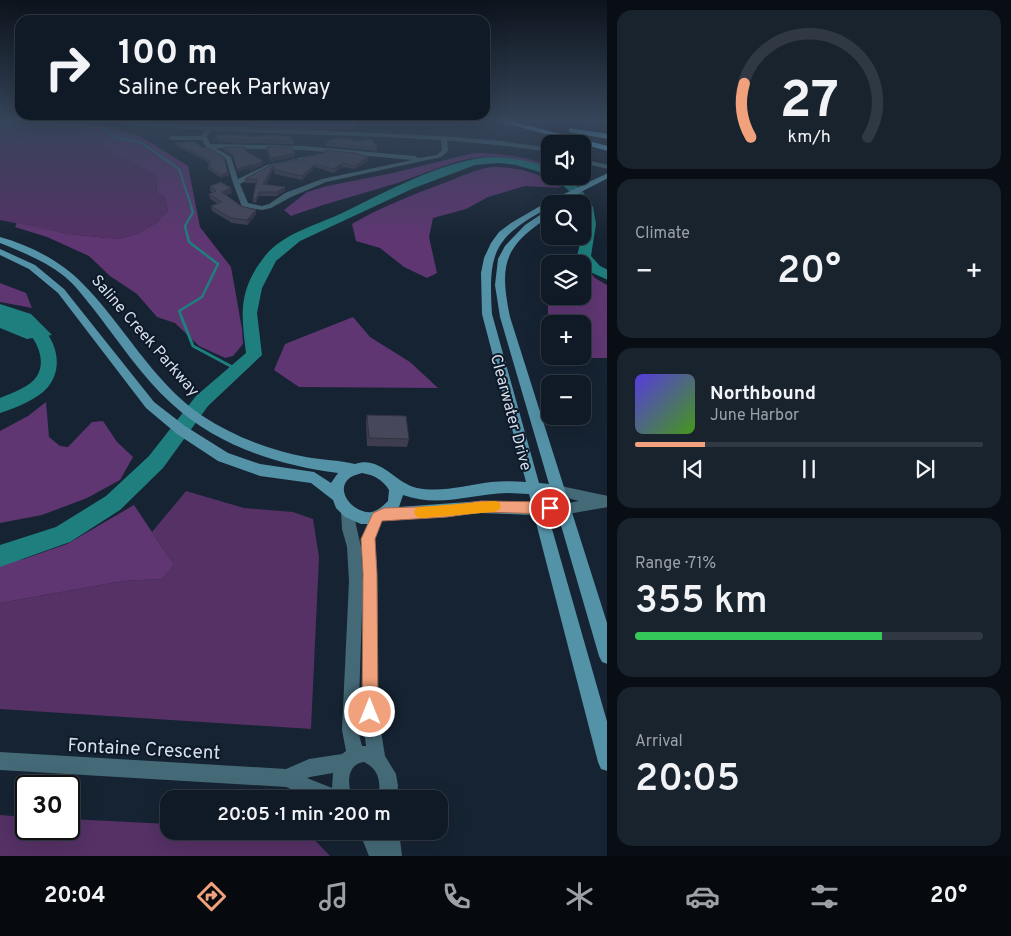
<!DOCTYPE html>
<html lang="en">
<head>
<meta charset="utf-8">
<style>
	body { margin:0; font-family:Overpass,sans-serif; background:#19232e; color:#f1f3f6; height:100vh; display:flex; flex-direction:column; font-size:19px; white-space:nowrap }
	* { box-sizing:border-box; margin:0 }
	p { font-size:16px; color:#9ca1a7 }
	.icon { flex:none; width:28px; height:28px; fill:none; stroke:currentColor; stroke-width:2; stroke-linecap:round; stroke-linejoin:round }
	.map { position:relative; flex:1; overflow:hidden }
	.drawer { display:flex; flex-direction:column; gap:10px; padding:10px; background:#090e15; width:404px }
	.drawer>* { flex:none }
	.banner { position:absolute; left:15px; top:15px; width:475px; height:105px; border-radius:15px; box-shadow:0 5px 20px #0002,0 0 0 1px #303843; background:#101a26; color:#f1f3f6; overflow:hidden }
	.buttons { position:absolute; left:541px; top:135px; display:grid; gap:10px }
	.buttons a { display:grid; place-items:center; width:50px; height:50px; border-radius:10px; background:#101a26; box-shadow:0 5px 20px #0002,0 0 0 1px #303843; font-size:25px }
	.speed { position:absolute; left:15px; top:775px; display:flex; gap:10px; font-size:25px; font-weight:700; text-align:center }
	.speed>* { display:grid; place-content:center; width:65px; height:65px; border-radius:50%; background:#101a26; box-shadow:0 5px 20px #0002,0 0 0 1px #303843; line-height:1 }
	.speed .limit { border:2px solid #111; border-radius:8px; background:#fff; color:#111 }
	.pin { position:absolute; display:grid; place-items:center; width:42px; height:42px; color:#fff; margin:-21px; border:2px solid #fff; border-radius:50%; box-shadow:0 1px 5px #0007 }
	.me { position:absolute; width:55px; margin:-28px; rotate:0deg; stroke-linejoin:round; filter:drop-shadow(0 0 4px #0008) }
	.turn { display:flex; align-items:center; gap:18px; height:105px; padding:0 20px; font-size:22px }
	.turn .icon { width:65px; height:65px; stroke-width:2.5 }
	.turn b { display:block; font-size:35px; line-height:42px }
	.big { font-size:38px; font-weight:600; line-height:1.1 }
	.drawer .tile { flex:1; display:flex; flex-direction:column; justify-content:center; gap:8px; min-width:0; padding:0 18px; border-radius:15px; background:#19232e }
	.drawer .dial { align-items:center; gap:0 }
	.dial svg { height:130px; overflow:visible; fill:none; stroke:#303843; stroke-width:7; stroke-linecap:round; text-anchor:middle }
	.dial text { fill:#f1f3f6; stroke:none }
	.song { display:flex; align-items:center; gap:15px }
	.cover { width:60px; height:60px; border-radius:8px; background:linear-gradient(135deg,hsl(250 70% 55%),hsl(100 70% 35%)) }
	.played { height:5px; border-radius:2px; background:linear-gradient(90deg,#f1a17c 20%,#303843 20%) }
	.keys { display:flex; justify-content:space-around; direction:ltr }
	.heat { display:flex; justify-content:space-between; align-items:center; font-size:28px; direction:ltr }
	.charge { height:8px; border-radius:4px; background:linear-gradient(90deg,#34c759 71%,#303843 0) }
	.trip { position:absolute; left:160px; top:790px; width:288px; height:50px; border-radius:15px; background:#101a26; box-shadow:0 5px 20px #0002,0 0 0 1px #303843; font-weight:600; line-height:50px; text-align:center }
	.menu { display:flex; height:80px; justify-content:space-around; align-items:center; background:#060a0f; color:#9ca1a7 }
	.menu .icon { width:35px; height:35px }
	.menu .active { color:#f1a17c }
	.menu b { font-size:22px; color:#f1f3f6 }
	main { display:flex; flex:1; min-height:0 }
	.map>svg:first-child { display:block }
</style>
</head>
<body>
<main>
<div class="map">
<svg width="608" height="856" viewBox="0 0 608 856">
	<rect width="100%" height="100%" fill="#162332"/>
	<g fill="#553166">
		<polygon points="0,121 90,122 93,126 84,125 75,131 102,143 156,175 157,193 165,197 168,211 156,223 137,234 118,239 69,234 0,220"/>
		<polygon points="186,491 244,508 293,512 313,519 319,557 311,729 0,709 0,603 123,581 162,579 174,565 152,532"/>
		<polygon points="0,815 26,817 26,829 69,829 69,819 169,824 169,831 306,831 330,856 0,856"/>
	</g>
	<g fill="#5f3672" fill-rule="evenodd">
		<polygon points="174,121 354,121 357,125 354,129 299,129"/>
		<polygon points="84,125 111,127 140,136 188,166 200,227 231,267 242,329 243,344 233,356 225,358 199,346 175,323 157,317 137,294 110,276 89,256 47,237 15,227 17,223 69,234 118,239 137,234 156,223 168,211 165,197 157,193 156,175 104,147 102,143 75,131 74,126"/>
		<path d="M473 153C499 153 523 157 548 164L550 168C528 161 505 155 482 157 449 160 418 178 387 186 355 196 323 204 291 216L284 210 307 192 327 186 393 173Z"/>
		<path d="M491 167C519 167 538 172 561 188L525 186 488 197 466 209 433 218 429 237 437 273 427 278 404 267 380 248 356 241 352 224C381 207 412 195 444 183 460 177 474 170 491 167Z"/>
		<path d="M583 264 595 278 607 285V358H548V303L550 296H582ZM550 324H582V356H550Z"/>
		<polygon points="0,283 26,293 32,308 0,302"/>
		<polygon points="353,317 370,337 410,362 438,388 299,387 274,370 285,344"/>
		<polygon points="46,402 49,437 60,446 68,447 92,422 103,421 117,442 133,457 120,480 87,498 42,515 0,523 0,431 28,416"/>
		<polygon points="134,505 174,565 162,579 123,581 0,603 0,563 24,559 67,544"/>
	</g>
	<polygon fill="#1e7f7e" points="0,304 31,314 52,335 27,339 0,328"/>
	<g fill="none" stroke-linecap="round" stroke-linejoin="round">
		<polyline stroke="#1e7f7e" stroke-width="2" points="94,121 114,137 142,143 179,169 192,208"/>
		<polyline stroke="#1e7f7e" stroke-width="2.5" points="182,318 179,311 202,297 218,264 189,242 185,226 193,212 191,207"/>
		<polyline stroke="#1e7f7e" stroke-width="3" points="181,316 193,346 238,370"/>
		<g fill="#1e7f7e" fill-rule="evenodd">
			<path d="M489 157C510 157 530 160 550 168V175L516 165 498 163 475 165 414 188 300 241 276 261 262 288 257 313 262 355 208 406 163 468 120 510 70 542 0 567V545L56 527 106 496 149 456 196 396 246 353C241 313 238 290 265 256 284 233 314 226 340 214 384 193 441 161 489 157Z"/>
			<polygon points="553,176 567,177 583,192 593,207 596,224 591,256 600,266 608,270 608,280 590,272 577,256 582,236 582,204 579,204 570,192"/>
			<path d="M0 307C9 310 21 312 30 317 53 331 67 364 48 387 37 400 15 408 0 413V398C12 393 30 387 37 376 48 359 34 334 19 324 13 321 6 319 0 317Z"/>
		</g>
		<g fill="#446977" fill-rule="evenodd">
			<path d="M208 127 211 129 207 137 210 144 303 146 415 156 418 158 437 155 442 150 441 138 444 136 447 138 448 151 441 157 326 182 291 197 271 208 262 210 242 207 233 183 226 159 206 147 202 140H171L168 138 171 136H201ZM216 148 303 150 412 160 322 179 285 193 269 204 262 206 248 203 240 184 271 167 323 155V153L267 165 238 179 231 157Z"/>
			<polygon points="556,485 608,496 608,507 562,515 558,513 556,509 558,505 579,501 552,494 550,490 552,486"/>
			<path d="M347 505 352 507 361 547 363 581 358 730 362 746H366L362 712 363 574 361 539 372 513 377 511 382 513 383 517 375 539 377 574 378 712 385 756 396 774 398 786 396 799H378C381 783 380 770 364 762 346 764 347 786 353 799H315L286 787 0 770V752L286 769 309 759 342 754 346 751 342 730 349 581 347 547 342 529 341 511 342 507ZM333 773 332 788 307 778 310 777Z"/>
			<polygon points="359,831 378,831 382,841 381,831 399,831 402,856 369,856"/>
		</g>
		<g fill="#446977" fill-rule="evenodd">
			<path d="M120 121 439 136 494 140 550 148V152C435 134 318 137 202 130 186 128 131 128 120 121Z"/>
			<polygon points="582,159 608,165 608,169 582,163"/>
		</g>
		<path fill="#5492a8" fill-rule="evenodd" d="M608 173V178L558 204H550V207C494 237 488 251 492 314L539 483 549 484 500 317 495 285 498 259 505 246 525 225 540 215H546V219C502 248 500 267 510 317L608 626V664L602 662 599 656 558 515H548L608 725V771L601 769 598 762 534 515 481 513 447 517 383 520 373 524H361L345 517 336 508 333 500 311 483 260 476 218 461 177 434 146 408 58 293 29 269 0 255V249L35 265 64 289 154 402 185 426 228 453 260 464 314 472 331 483 338 473C277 465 218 446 172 404 141 376 118 340 92 307 83 296 75 285 64 276 45 261 22 252 0 243V237C29 245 61 261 82 283 124 325 151 380 201 415 233 436 268 450 306 457 322 460 339 460 355 464 380 455 395 483 417 488 442 493 466 485 491 482 502 481 514 481 526 482L482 314 481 273 484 258 491 243 499 232 511 223 547 202ZM362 473C374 475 383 480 389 490L388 501C384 505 379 510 372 512 355 515 332 490 351 477 354 475 359 474 362 473ZM507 493 529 494 531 502 481 501 399 507 403 495C439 508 471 494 507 493ZM543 495 552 496 554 503 545 502Z"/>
		<g fill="#68cef1" fill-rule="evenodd">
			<polygon points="498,121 510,121 608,146 608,151"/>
			<polygon points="569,128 608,134 608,139 569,132"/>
		</g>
	</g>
	<g fill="#3d3d4f">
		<polygon points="216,135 251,137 272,136 280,136 294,141 294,144 219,142 216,138"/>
		<polygon points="194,141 228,172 229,175 221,178 208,169 208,162 177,146 176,143"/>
		<polygon points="353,141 377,147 377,151 326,146 326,143"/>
		<polygon points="223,147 246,147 246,151 263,165 250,171 250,168 238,172 233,156 223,150"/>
		<polygon points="267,147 295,153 295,157 271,162 267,151"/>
		<polygon points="299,161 368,161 355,169 342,167 334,173 315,167 302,180 275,174 273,168 273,165"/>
		<polygon points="273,166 273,170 266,185 285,187 285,191 277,196 259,196 256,203 253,202 253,198 256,183 245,183 245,179"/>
		<polygon points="210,186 232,193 226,195 241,206 256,210 256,214 248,225 232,223 212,211 211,206 217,203 210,199 209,194 213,193 210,191"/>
		<polygon points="367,415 409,439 407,447 367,446 366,422"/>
	</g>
	<g fill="#323240">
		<polygon points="295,153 295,157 271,162 271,158"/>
		<polygon points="368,157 368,161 355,169 355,166"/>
		<polygon points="263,161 263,165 250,171 250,168 238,172 237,169 252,164"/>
		<polygon points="342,163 342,167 334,173 334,169"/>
		<polygon points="315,164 315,167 302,180 302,176"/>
		<polygon points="273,166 273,170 264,188 263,184"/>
		<polygon points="228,172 229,175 221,178 221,175"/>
		<polygon points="285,187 285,191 277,196 277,192"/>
		<polygon points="231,188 232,193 222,197 222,192"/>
		<polygon points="259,192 259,196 256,203 256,199"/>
		<polygon points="256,210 256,214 248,225 247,220"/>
	</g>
	<g fill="#47475c" stroke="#323240">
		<polygon points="229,133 230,135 249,134 251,137 272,134 272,136 279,135 280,136 289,135 294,141 218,139 216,135"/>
		<polygon points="341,138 351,139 353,141 371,139 377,147 326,143 332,139"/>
		<polygon points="194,141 201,147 210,149 224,157 228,172 221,175 208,166 211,165 207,163 211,161 176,143"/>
		<polygon points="223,147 246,147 242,149 263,161 250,167 252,164 237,169 232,153"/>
		<polygon points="267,147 292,147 295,153 271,158"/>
		<polygon points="325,150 355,153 368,157 355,166 342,163 334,169 315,164 302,176 275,170 273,165 298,159 299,161 304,158 324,153"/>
		<polygon points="271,165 273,166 263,184 285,187 277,192 259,192 256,199 253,198 257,179 245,179"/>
		<polygon points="221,182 231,188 222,192 241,206 256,210 247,220 231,218 211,206 222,202 209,194 216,191 210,186"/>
		<polygon points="367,415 406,416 409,439 369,438"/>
	</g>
	<linearGradient id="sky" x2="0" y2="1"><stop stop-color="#0c131c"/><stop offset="0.5" stop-color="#36455a"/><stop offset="1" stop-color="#36455a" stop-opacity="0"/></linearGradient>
	<rect width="608" height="241" fill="url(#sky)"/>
	<polygon fill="#f1a17c" stroke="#9d6951" points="481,501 550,502 554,504 556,508 554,512 550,514 481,512 447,517 382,521 375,539 377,574 378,712 376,718 370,721 364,718 362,712 363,574 361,539 373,513 384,508 447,506"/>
	<polygon fill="#f59e0b" points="494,501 499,502 501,506 499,510 494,512 420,518 416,516 414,512 416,508 420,507"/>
	<g text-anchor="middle" stroke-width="4" stroke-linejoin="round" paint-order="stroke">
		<g font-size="16" fill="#d7dfea" stroke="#0d1928">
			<text transform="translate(146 335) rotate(49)" y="6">Saline Creek Parkway</text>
			<text transform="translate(512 412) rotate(75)" y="6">Clearwater Drive</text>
		</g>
		<g font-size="19" fill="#d7dfea" stroke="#0d1928">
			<text transform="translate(144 748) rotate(3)" y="7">Fontaine Crescent</text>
		</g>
	</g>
</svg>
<div class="buttons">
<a><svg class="icon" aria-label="sound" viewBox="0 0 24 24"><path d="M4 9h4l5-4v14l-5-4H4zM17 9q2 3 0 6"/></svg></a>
<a><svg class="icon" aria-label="search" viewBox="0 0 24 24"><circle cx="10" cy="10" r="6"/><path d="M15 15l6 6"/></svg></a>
<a><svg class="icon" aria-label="layers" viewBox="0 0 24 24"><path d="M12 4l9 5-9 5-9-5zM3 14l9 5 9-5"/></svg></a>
<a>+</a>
<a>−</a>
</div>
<div class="speed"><div class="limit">30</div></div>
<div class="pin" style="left:550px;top:508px;background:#d93025"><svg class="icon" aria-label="arrive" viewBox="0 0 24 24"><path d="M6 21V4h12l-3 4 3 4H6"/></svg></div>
<svg class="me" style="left:370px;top:712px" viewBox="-20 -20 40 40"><circle r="17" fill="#f1a17c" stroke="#fff" stroke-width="3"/><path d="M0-11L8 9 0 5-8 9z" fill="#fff"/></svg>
<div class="trip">20:05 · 1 min · 200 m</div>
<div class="banner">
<div class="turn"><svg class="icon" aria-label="right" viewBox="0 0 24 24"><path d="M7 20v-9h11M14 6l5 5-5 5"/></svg><div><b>100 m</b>Saline Creek Parkway</div></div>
</div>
</div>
<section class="drawer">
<div class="tile dial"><svg viewBox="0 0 100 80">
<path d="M14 69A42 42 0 1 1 86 69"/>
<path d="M14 69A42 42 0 0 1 10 36" stroke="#f1a17c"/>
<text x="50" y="56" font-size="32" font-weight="700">27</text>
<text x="50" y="72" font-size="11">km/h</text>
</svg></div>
<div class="tile"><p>Climate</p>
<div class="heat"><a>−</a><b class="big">20°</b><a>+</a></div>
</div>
<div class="tile">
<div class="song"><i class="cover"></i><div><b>Northbound</b><p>June Harbor</p></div></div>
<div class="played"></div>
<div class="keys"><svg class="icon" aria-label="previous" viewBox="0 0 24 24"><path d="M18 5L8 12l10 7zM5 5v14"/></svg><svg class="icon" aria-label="pause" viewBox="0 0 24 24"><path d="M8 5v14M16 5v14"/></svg><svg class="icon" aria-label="next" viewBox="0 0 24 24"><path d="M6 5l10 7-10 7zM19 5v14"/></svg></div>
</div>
<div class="tile"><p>Range · 71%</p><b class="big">355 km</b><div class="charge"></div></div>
<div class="tile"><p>Arrival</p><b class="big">20:05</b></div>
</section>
</main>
<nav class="menu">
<b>20:04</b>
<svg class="icon active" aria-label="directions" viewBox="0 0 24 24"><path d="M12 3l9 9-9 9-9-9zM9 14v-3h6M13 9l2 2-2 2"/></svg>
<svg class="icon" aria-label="music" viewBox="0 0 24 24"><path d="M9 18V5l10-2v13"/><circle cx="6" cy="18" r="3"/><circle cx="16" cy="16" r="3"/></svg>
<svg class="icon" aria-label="phone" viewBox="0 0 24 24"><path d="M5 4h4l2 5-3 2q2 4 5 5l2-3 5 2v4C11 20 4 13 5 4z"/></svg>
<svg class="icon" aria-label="climate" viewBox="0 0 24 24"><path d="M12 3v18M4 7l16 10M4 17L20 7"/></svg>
<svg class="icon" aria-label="car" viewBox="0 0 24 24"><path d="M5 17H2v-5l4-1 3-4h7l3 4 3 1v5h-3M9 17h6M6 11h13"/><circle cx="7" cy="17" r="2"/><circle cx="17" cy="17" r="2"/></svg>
<svg class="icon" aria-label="filters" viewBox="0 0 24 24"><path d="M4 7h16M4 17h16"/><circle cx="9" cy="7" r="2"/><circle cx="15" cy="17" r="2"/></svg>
<b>20°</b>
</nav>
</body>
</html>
